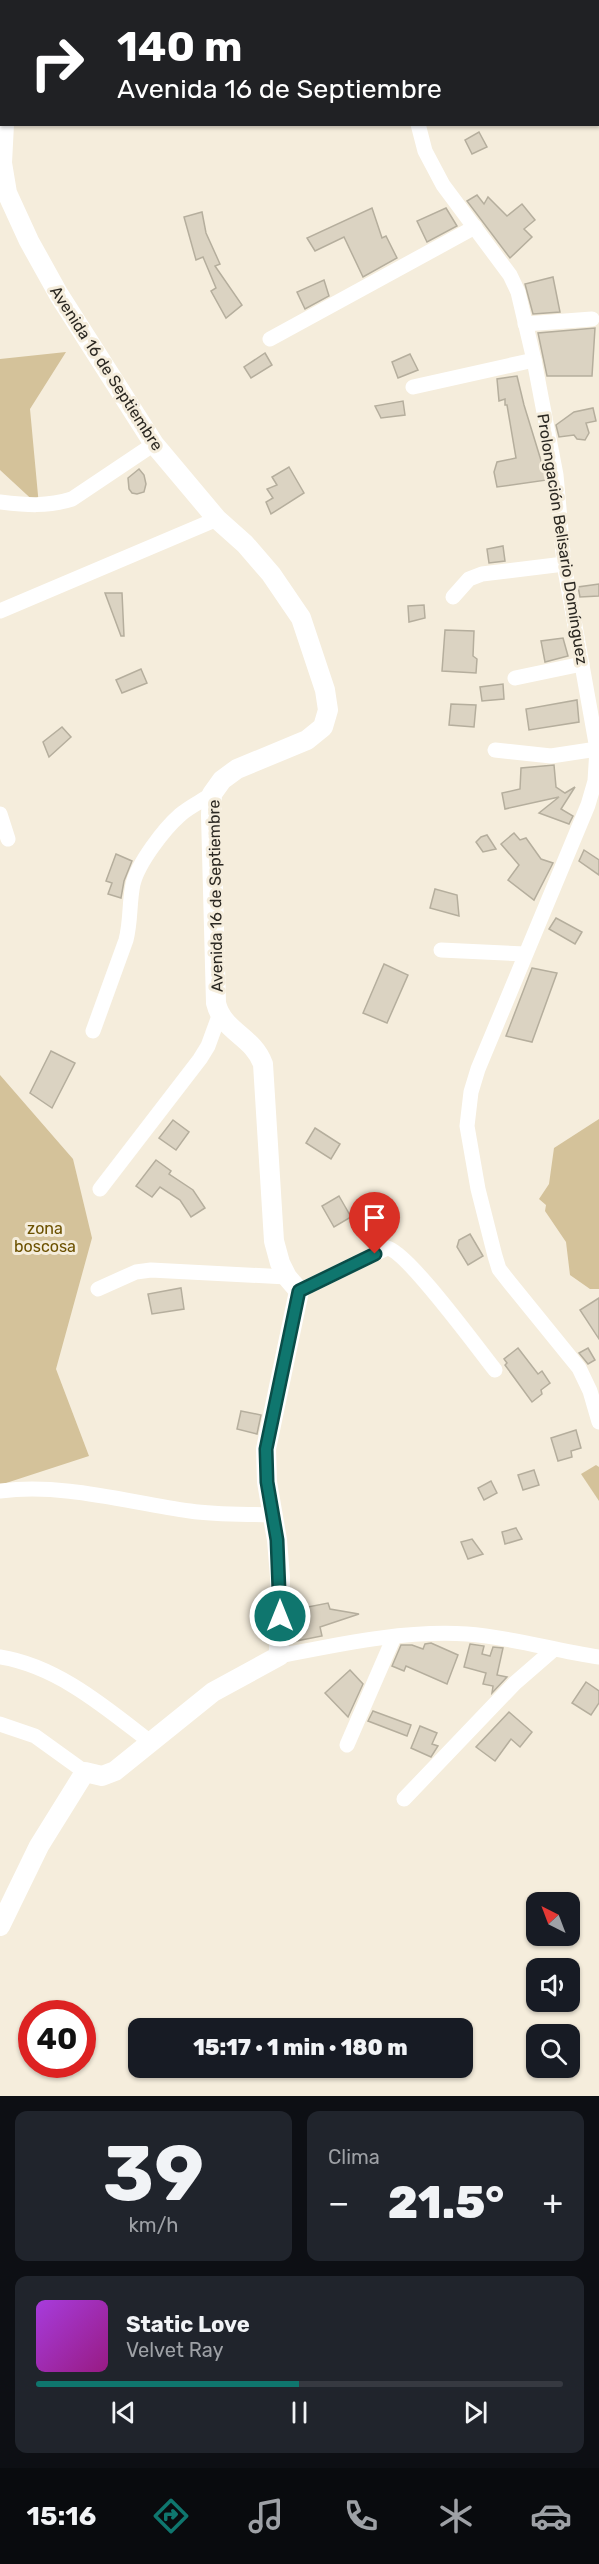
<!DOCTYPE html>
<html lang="es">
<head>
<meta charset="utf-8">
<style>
	body { margin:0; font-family:Rubik,sans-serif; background:#20242c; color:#f1f3f6; height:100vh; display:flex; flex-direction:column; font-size:22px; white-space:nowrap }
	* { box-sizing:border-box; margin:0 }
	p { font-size:20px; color:#9ea1a6 }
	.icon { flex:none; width:33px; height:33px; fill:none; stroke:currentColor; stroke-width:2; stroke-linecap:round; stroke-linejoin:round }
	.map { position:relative; height:2096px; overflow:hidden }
	.sheet { display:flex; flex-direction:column; gap:15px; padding:15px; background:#0d0f14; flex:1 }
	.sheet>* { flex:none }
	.hud { position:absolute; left:0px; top:0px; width:600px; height:126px; box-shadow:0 2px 4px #0004; background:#202124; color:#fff; overflow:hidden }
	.needle { width:39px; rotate:318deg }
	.buttons { position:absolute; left:526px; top:1892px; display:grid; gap:12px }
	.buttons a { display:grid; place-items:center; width:54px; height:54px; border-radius:12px; background:#171b24; box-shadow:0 2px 4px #0004; font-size:30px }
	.speed { position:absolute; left:18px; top:2000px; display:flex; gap:12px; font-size:30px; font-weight:700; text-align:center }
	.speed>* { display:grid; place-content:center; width:78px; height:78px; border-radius:50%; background:#171b24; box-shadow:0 2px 4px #0004; line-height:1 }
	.speed .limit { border:9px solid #d22; background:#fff; color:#111 }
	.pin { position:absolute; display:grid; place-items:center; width:51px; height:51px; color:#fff; margin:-62px -26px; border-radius:50% 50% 50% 0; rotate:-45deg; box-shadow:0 0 6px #0007 }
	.pin .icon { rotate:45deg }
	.me { position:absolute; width:66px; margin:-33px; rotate:0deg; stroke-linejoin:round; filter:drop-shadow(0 0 4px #0008) }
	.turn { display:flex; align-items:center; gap:21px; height:126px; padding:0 18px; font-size:27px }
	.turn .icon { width:78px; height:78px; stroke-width:2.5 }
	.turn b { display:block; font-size:42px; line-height:51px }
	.big { font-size:45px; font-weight:800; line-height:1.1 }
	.sheet .widget { flex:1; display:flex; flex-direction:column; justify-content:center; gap:9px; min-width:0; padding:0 21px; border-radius:12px; background:#20242c }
	.sheet .dial { align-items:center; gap:0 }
	.dial b { font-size:78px; line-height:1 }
	.song { display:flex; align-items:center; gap:18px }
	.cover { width:72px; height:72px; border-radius:9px; background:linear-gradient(135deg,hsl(280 70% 55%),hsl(310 70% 35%)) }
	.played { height:6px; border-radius:3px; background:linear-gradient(90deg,#0f766e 50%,#363941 50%) }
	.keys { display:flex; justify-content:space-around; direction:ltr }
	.heat { display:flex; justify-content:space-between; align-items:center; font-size:33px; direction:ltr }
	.sheet .tiles { flex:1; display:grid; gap:15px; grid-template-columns:1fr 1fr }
	.widget:last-child { grid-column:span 2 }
	.trip { position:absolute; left:128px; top:2018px; width:345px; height:60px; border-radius:12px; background:#171b24; box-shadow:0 2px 4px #0004; font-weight:800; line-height:60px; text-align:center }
	.menu { display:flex; height:96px; justify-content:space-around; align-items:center; background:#090b0e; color:#9ea1a6 }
	.menu .icon { width:42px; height:42px }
	.menu .on { color:#0f766e }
	.menu b { font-size:27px; color:#f1f3f6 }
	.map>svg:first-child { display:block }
</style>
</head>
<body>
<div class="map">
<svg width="599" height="2096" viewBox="0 0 599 2096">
	<rect width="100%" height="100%" fill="#f5eddc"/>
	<g fill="#d4c29a">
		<polygon points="66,352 30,409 39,506 0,470 0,359"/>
		<polygon points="0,1075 73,1159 92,1238 56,1369 89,1456 0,1485"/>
		<polygon points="599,1119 599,1289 590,1289 570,1275 566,1242 545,1211 546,1205 539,1199 549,1184 554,1148"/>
		<polygon points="596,1465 599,1467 599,1501 581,1474"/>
	</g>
	<g fill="#dbd3c2" stroke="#b5ae9d" stroke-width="1.5">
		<polygon points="479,132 487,147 472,154 465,140"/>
		<polygon points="477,195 484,204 488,197 507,216 522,204 535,220 524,229 532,237 510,258 467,201"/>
		<polygon points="372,208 382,238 386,236 397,258 363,277 344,237 315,251 307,238"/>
		<polygon points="446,208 457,226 427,242 417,221"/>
		<polygon points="202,212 206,233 220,264 215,266 242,305 226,318 211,291 216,288 203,257 196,260 184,217"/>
		<polygon points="553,277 560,312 533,314 525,284"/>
		<polygon points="324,280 329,296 305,309 297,292"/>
		<polygon points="595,328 592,376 547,376 538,333"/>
		<polygon points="265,353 272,365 251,378 244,367"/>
		<polygon points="410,354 418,370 398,378 392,362"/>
		<polygon points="517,376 524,405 547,480 497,487 494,472 497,462 516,458 507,405 505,405 505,399 499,401 497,379"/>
		<polygon points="403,401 405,415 381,418 375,406"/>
		<polygon points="593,408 596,421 586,423 589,433 585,440 577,439 574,435 559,437 556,425 574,412"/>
		<polygon points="289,467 304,493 271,514 266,502 273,498 267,489 277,485 272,477"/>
		<polygon points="139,469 144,475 146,484 144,492 137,494 132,493 129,489 128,478"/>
		<polygon points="503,546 505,561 489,563 487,549"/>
		<polygon points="599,584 599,596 580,597 578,587"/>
		<polygon points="105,593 122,593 124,636 121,636"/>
		<polygon points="424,605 425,618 409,622 408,606"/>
		<polygon points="445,630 474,631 473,656 477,659 476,673 442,671"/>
		<polygon points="563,638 568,656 545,662 541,641"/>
		<polygon points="141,669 147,683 122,693 116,680"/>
		<polygon points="503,684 504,699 482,701 480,687"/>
		<polygon points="577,700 579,722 529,730 526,709"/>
		<polygon points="451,704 476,705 474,727 449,725"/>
		<polygon points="62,727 71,737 49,757 43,742"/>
		<polygon points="554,765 556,787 565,793 575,787 561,809 573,816 569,824 539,813 559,797 505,809 502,793 520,789 521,768"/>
		<polygon points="514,833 520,840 526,838 541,859 553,863 534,900 508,880 519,865 501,844"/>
		<polygon points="487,835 496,849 483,852 476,842 481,837"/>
		<polygon points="584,850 599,860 599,875 579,861"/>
		<polygon points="116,854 132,861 124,881 121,898 108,894 112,883 106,881"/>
		<polygon points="435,889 457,895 459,916 430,908"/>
		<polygon points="556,918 582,932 575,944 549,929"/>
		<polygon points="384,964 408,975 387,1023 363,1013"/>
		<polygon points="532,968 557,973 532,1042 506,1036"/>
		<polygon points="51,1051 75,1063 52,1108 30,1093"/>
		<polygon points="173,1120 189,1132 176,1150 159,1138"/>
		<polygon points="315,1128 340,1144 331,1159 306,1143"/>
		<polygon points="156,1160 171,1171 169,1174 193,1190 205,1208 191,1217 180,1200 160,1187 152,1197 136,1186"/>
		<polygon points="339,1196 351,1217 334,1227 322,1206"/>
		<polygon points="470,1234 483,1256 468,1265 457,1247 459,1240"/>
		<polygon points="181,1288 184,1309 152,1314 148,1294"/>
		<polygon points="599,1298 599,1339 580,1310"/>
		<polygon points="518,1348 538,1374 542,1371 550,1383 541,1390 542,1394 532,1402 505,1365 507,1363 504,1359"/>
		<polygon points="588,1348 595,1360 588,1364 579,1353"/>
		<polygon points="241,1411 261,1415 257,1434 237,1429"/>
		<polygon points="576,1430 581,1448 571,1451 572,1457 558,1461 551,1438"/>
		<polygon points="534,1470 539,1485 523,1490 518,1475"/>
		<polygon points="491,1481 497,1493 484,1500 478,1488"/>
		<polygon points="516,1528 522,1539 505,1544 502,1532"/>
		<polygon points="472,1539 483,1554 468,1559 461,1542"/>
		<polygon points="328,1603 330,1609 359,1614 320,1627 322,1636 291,1642 292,1610"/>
		<polygon points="431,1643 458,1655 447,1684 406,1666 404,1671 392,1666 401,1645 412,1645 423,1649 425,1644"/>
		<polygon points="470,1644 484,1646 482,1654 490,1656 493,1647 503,1648 497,1675 507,1677 492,1693 493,1686 483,1684 486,1673 464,1667"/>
		<polygon points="350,1670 363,1684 348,1717 325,1693"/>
		<polygon points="586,1682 599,1691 599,1703 591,1715 572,1703"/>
		<polygon points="373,1711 411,1725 407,1736 368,1721"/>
		<polygon points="509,1712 532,1732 520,1747 511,1739 495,1761 476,1747"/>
		<polygon points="420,1726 437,1733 432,1744 438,1746 431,1757 411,1748"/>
	</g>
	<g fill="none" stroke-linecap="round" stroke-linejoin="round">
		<g stroke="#fff" stroke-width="15">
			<polyline points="389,0 389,2"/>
			<polyline points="262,2 267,0"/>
			<polyline points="418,124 425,151 443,185 510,275 518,292 534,360 556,475 564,564 597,749 595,781 588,805 478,1069 471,1092 467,1126 478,1189 495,1256 499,1269 510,1283 579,1368 590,1391 599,1422"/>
			<polyline points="525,324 592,319"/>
			<polyline points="270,339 475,227"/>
			<polyline points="413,387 534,360"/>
			<path d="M0 502C26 505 47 507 72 499L154 444"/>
			<polyline points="453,597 469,579 482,574 564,564"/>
			<polyline points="0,611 217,519"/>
			<polyline points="515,678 582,664"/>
			<polyline points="495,750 551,756 597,749"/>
			<polyline points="0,814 8,839"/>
			<polyline points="441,950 525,954"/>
			<path d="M93 1031 126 940C131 921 129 903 133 884 138 863 164 829 180 815 189 807 202 801 212 794"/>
			<polyline points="100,1189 200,1059 208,1046 219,1016"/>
			<polyline points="98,1289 136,1272 151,1270 287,1277"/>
			<path d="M299 1291 387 1248C406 1250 479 1350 495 1370"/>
			<path d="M0 1491C65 1483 126 1502 190 1511 217 1515 245 1514 272 1515"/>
			<path d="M279 1656C341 1644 404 1630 467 1634 512 1637 555 1651 599 1657"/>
			<path d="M0 1657C57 1666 105 1707 149 1741"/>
			<polyline points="0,1724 35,1736 85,1772"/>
			<polyline points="347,1745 394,1637"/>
			<polyline points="404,1799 515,1683 553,1650"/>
		</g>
		<g stroke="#fff" stroke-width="20">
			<polyline points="52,2 52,0"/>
			<path d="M0 1926 39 1846 85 1772 102 1776 115 1771 213 1692 279 1656 280 1577 277 1540 267 1482 266 1449 299 1291 287 1277 280 1263 274 1241 263 1064C253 1036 223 1032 216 1003L211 815 212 794 222 780 237 769 307 740 323 727 328 710 325 690 301 618 271 574 245 544 217 519 154 444 59 295 29 241 7 193 2 163 4 124"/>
		</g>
	</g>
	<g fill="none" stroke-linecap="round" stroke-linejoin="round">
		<defs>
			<polyline id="route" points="280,1616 277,1540 267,1482 266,1449 299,1291 375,1254"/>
		</defs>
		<use href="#route" stroke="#0a4d48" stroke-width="15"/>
		<use href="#route" stroke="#0f766e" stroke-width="10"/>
	</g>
	<g text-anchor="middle" stroke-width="6" stroke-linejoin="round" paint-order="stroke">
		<g font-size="16" fill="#2b2822" stroke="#f5eddc">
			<text transform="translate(107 368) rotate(57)" y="6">Avenida 16 de Septiembre</text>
			<text transform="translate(563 539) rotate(81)" y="6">Prolongación Belisario Domínguez</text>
			<text transform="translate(215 896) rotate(-91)" y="6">Avenida 16 de Septiembre</text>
		</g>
		<g font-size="16" fill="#6c5100" stroke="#f5eddc">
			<text x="45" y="1234">zona<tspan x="45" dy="18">boscosa</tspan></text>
		</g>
	</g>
</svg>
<div class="buttons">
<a><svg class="needle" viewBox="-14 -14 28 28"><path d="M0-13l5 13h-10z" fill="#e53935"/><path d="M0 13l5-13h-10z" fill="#9ea1a6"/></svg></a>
<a><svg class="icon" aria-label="sound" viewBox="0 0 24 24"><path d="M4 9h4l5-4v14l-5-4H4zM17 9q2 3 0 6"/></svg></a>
<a><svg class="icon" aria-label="search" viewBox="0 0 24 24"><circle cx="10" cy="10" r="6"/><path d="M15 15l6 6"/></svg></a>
</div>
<div class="speed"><div class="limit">40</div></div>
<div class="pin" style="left:375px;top:1254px;background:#d93025"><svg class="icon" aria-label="arrive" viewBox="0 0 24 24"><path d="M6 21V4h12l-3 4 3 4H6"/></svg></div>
<svg class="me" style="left:280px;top:1616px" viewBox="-20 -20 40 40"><circle r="17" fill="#0f766e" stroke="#fff" stroke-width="3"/><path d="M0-11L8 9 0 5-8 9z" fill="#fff"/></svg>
<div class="trip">15:17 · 1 min · 180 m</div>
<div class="hud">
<div class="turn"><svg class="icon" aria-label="right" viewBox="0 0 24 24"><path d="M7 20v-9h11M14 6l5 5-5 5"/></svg><div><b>140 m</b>Avenida 16 de Septiembre</div></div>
</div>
</div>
<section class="sheet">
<div class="tiles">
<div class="widget dial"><b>39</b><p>km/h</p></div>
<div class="widget"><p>Clima</p>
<div class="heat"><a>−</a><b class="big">21.5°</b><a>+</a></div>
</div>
<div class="widget">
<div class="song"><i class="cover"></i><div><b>Static Love</b><p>Velvet Ray</p></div></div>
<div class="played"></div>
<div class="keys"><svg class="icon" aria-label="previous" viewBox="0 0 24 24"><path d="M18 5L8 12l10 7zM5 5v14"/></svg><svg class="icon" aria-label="pause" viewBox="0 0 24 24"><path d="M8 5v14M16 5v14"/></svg><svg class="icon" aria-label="next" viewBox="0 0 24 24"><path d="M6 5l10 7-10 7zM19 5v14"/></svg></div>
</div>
</div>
</section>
<nav class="menu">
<b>15:16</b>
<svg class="icon on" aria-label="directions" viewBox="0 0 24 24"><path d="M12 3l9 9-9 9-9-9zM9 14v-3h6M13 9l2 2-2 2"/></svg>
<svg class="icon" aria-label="music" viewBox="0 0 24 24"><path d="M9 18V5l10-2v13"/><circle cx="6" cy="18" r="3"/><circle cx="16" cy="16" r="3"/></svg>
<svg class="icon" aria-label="phone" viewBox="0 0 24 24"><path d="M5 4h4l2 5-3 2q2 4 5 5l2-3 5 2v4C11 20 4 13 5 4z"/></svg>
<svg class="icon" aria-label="climate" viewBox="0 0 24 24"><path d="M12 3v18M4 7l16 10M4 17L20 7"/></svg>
<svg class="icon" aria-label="car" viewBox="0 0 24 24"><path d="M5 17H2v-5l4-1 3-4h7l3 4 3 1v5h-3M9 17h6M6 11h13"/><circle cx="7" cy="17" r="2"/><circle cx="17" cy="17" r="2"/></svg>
</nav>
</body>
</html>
